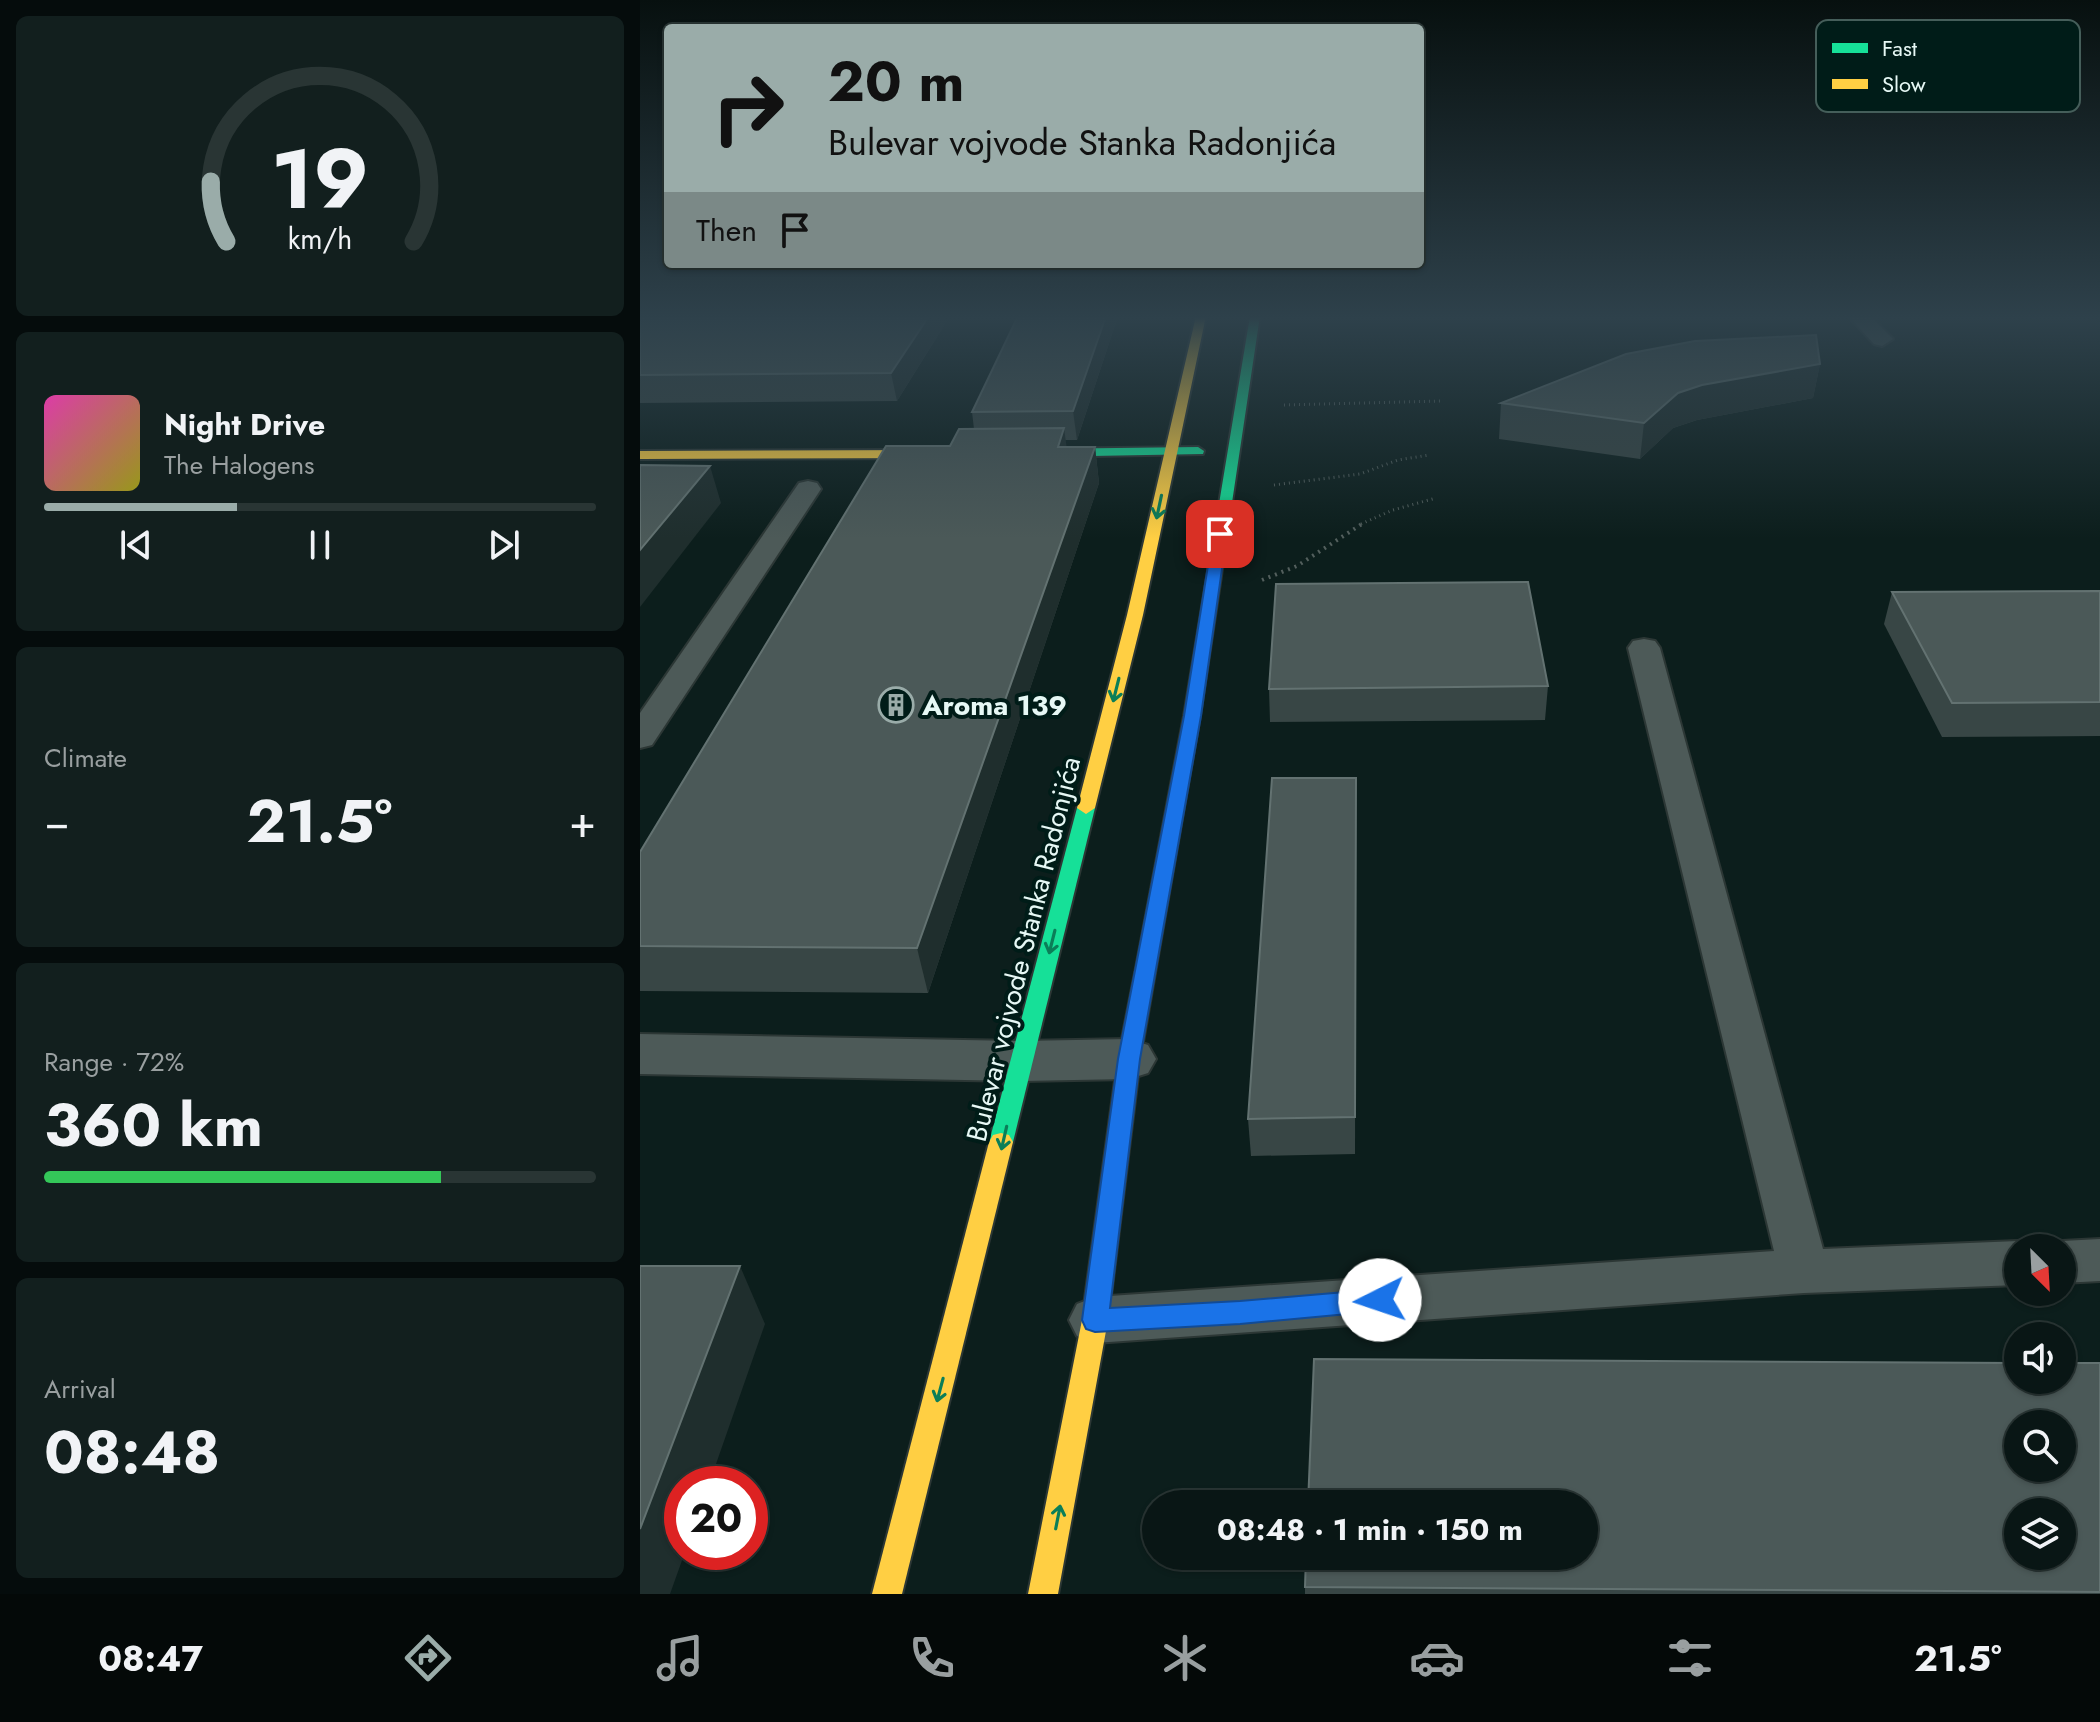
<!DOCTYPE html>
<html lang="en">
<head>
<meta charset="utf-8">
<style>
	body { margin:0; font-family:Jost,sans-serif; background:#121f1e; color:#f1f3f6; height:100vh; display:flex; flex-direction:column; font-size:30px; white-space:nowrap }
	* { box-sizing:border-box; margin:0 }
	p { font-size:26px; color:#999fa0 }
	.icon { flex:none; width:44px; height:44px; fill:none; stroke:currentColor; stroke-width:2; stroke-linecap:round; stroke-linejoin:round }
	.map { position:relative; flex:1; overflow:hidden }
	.sheet { display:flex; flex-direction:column; gap:16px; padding:16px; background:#050c0c; width:640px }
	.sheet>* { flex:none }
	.banner { position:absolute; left:24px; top:24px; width:760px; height:244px; border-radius:8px; box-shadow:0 2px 6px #0004,0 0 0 2px #293534; background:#9aaca9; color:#111; overflow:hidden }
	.needle { width:52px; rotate:156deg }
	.fabs { position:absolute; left:1364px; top:1234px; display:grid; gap:16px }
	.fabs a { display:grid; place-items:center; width:72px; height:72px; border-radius:50%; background:#091615; box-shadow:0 2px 6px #0004,0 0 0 2px #293534; font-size:40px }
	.speed { position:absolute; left:24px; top:1466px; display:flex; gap:16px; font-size:40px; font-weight:700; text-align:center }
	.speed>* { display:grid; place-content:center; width:104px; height:104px; border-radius:50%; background:#091615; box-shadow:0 2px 6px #0004,0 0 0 2px #293534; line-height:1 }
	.speed .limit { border:12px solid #d22; background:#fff; color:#111 }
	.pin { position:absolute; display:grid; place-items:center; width:68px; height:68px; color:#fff; margin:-34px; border-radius:16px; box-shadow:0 4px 12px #0006 }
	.me { position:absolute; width:88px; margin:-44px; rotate:266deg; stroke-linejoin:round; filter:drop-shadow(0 0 6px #0008) }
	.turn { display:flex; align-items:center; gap:28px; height:168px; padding:0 32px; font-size:36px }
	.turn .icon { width:104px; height:104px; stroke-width:2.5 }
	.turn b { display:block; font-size:56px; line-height:68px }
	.then { display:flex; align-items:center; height:76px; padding:0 32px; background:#0003; gap:16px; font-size:30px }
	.big { font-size:60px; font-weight:700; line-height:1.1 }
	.sheet .widget { flex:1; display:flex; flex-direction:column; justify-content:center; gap:12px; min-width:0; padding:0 28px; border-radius:12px; background:#121f1e }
	.sheet .dial { align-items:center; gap:0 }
	.dial svg { height:208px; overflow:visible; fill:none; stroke:#293534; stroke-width:7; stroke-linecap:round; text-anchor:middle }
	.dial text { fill:#f1f3f6; stroke:none }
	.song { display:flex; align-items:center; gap:24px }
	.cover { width:96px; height:96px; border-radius:12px; background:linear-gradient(135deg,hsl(320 70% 55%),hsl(60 70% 35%)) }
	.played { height:8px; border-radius:4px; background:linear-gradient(90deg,#9aaca9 35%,#293534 35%) }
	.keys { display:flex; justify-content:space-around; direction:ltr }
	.heat { display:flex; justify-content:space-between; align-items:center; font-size:44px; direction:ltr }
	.charge { height:12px; border-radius:6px; background:linear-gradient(90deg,#34c759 72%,#293534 0) }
	.trip { position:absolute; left:502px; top:1490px; width:456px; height:80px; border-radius:40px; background:#091615; box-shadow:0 2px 6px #0004,0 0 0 2px #293534; font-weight:700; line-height:80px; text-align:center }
	.dock { display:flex; height:128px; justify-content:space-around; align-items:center; background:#040908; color:#999fa0 }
	.dock .icon { width:56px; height:56px }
	.dock .active { color:#9aaca9 }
	.dock b { font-size:36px; color:#f1f3f6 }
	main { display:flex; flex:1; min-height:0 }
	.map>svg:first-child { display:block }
</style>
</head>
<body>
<main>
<section class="sheet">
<div class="widget dial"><svg viewBox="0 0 100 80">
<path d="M14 69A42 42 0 1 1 86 69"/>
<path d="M14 69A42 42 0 0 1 8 46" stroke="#9aaca9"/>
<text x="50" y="56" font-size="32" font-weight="700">19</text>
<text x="50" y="72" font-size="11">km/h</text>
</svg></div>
<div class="widget">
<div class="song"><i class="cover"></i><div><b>Night Drive</b><p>The Halogens</p></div></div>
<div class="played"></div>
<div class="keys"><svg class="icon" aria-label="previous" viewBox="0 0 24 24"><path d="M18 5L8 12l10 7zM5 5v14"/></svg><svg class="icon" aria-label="pause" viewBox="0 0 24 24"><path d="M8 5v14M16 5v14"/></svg><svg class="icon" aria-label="next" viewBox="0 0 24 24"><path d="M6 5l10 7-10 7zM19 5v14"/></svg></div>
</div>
<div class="widget"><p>Climate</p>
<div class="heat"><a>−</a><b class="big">21.5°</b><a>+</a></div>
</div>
<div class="widget"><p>Range · 72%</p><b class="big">360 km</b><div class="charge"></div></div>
<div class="widget"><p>Arrival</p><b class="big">08:48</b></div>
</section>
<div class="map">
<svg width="1460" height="1594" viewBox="0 0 1460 1594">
	<rect width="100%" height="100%" fill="#0c1e1c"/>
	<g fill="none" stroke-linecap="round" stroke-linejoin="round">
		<defs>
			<g id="lane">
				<polygon points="1208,316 1230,316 1253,339 1242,346 1234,344"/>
				<polygon points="168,481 177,483 181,489 12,745 0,748 0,713 159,483"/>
				<polygon points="1004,639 1015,641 1020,648 1183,1249 1378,1241 1396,1248 1378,1248 1378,1285 1164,1293 455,1343 437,1336 429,1320 437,1304 455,1297 1134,1251 988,648 993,641"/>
				<polygon points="1460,1239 1460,1281 1422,1283 1422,1248 1404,1247 1422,1241"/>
			</g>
			<polygon id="street" points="0,1034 381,1041 489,1039 508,1045 516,1059 508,1073 489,1079 381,1081 0,1074"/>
			<g id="fast">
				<polygon points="610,316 620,316 560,716 515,973 512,978 498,978 495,973 544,716"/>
				<polygon points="558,447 564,451 563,454 394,457 388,453 394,449"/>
				<polygon points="446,802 455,808 373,1142 369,1149 361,1151 353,1149 349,1142 437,808"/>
			</g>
			<g id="slow">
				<polygon points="556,316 566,316 503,615 455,808 446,814 437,808 487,615"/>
				<polygon points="0,451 302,450 308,454 302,458 0,459"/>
				<polygon points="505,966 512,968 515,973 500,1059 468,1320 418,1594 388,1594 442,1320 478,1059 495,973 498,968"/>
				<polygon points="361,1133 369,1135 373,1142 262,1594 232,1594 349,1142 353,1135"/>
			</g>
		</defs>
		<use href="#lane" stroke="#2c3735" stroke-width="4"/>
		<use href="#street" stroke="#2c3735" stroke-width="4"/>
		<use href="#fast" stroke="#2c3735" stroke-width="4"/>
		<use href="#slow" stroke="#2c3735" stroke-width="4"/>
		<g stroke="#535f5d" stroke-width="3" stroke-dasharray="1 4" stroke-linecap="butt">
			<polyline points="644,405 803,401"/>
			<polyline points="634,485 720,474 758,460 789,455"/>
			<polyline points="721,524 753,510 796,498"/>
		</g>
		<polyline stroke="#535f5d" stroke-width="4" stroke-dasharray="2 5" stroke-linecap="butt" points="622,580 657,566 725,522"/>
		<use href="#lane" fill="#4d5a58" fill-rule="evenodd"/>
		<use href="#street" fill="#4d5a58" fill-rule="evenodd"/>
		<use href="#fast" fill="#16e098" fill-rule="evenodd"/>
		<use href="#slow" fill="#ffcf43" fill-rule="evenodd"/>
	</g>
	<g fill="#384645">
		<polygon points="0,316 310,316 257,401 0,403"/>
		<polygon points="478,316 437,440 425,440 426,447 455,447 459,483 288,993 0,991 0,852 310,446 334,429 332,412"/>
		<polygon points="1180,364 1173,398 1057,420 1033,428 1000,459 859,439 861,403"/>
		<polygon points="1460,591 1460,736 1302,737 1244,624 1252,592"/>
		<polygon points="908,686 905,720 630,722 629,689"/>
		<polygon points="716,778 715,1154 611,1156 608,1119"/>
		<polygon points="1460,1363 1460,1594 665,1594 665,1587"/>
	</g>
	<g fill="#1f2e2d">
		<polygon points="289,316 310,316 257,401 251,373"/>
		<polygon points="466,316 478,316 437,440 433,411"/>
		<polygon points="1180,364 1173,398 1057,420 1033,428 1000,459 1004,423 1038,393 1062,385"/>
		<polygon points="424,428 429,464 418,447"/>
		<polygon points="455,447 459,483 288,993 277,948"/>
		<polygon points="70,466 81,503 0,607 0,550"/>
		<polygon points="100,1266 125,1324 69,1484 42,1484 42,1552 45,1552 30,1594 0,1594 0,1529"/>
	</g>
	<g fill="#4b5958" stroke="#637271" stroke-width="2" fill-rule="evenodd">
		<polygon points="0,316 289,316 251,373 0,375"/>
		<polygon points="378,316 466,316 433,411 332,412"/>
		<polygon points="1176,335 1180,364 1062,385 1038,393 1004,423 861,403 986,354 1055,341"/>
		<polygon points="424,428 418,447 455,447 277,948 0,946 0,852 246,446 310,446 319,429"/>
		<polygon points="0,465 70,466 0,550"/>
		<polygon points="888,582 908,686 629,689 636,584"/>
		<polygon points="1460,591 1460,702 1312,703 1252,592"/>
		<polygon points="632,778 716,778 715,1117 608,1119"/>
		<polygon points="0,1266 100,1266 0,1529"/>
		<path d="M674 1359 1378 1363V1380H1422V1363H1460V1592L665 1587 666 1556H944V1504H668ZM1378 1424H1422V1468H1378ZM1378 1512H1422V1556H1378Z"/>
	</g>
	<defs><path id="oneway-shaft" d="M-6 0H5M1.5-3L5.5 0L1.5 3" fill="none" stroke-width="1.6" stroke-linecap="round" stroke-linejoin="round" transform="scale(2)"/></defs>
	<g stroke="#0b7e58">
		<use href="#oneway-shaft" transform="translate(519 507) rotate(102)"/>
		<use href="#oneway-shaft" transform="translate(476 690) rotate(104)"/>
		<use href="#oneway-shaft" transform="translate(412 942) rotate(104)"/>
		<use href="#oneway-shaft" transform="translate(364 1138) rotate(103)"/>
		<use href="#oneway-shaft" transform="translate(300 1390) rotate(105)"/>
		<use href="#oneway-shaft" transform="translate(418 1517) rotate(-79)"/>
	</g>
	<linearGradient id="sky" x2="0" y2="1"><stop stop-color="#07100f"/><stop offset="0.59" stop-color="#2e414b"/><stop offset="1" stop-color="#2e414b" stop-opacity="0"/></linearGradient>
	<rect width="1460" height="539" fill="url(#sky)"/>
	<polygon fill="#1a73e8" stroke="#114b97" stroke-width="2" points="580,529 587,534 561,716 500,1059 470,1308 600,1301 740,1289 750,1292 753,1300 750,1308 740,1311 600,1324 455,1332 446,1329 442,1320 478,1059 544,716 573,534"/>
	<defs>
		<symbol id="building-ring" viewBox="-11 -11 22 22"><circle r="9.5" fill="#001c18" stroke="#9aaca9" stroke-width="1.5"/><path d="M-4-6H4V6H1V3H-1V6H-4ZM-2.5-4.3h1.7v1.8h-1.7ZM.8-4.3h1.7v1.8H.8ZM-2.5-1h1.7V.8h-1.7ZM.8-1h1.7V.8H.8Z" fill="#9aaca9"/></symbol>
	</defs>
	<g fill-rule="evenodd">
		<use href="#building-ring" x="236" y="685" width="40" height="40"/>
	</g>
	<g text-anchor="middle" stroke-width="8" stroke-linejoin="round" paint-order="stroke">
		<g font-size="28" font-weight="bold" fill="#e6f8f5" stroke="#001c18" text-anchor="start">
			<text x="282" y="715">Aroma 139</text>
		</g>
		<g font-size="28" fill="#e6f8f5" stroke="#001c18">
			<text transform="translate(383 949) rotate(-76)" y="10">Bulevar vojvode Stanka Radonjića</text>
		</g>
	</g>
	<rect x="1176" y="20" width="264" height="92" rx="12" fill="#001c18" stroke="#455e5a" stroke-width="2"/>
	<rect x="1192" y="43" width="36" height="10" fill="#16e098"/>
	<rect x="1192" y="79" width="36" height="10" fill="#ffcf43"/>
	<g font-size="22" fill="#e6f8f5">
		<text x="1242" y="56">Fast</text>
		<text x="1242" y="92">Slow</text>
	</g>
</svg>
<div class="fabs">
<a><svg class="needle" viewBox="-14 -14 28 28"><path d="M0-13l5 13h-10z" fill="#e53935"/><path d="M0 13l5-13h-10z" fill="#999fa0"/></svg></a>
<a><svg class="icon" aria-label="sound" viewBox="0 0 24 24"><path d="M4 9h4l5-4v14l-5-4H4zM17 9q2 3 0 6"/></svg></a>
<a><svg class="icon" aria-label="search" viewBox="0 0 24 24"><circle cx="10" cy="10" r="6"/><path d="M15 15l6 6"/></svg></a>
<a><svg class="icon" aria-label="layers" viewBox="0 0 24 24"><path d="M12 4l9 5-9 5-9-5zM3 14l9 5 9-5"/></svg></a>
</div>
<div class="speed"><div class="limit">20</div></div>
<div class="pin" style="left:580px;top:534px;background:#d93025"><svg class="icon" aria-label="arrive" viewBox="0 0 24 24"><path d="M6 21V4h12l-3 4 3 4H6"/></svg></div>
<svg class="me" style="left:740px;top:1300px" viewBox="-20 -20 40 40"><circle r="19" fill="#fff"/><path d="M0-13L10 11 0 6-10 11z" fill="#1a73e8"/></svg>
<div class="trip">08:48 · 1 min · 150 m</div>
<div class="banner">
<div class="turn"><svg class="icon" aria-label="right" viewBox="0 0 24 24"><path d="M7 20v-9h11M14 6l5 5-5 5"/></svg><div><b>20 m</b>Bulevar vojvode Stanka Radonjića</div></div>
<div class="then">Then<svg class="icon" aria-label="arrive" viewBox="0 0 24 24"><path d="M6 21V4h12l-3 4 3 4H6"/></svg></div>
</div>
</div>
</main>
<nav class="dock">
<b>08:47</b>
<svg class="icon active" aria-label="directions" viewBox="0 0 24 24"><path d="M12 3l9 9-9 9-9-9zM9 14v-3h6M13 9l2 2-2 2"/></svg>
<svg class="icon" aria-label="music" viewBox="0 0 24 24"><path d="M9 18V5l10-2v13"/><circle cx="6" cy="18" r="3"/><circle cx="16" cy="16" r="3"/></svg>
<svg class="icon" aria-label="phone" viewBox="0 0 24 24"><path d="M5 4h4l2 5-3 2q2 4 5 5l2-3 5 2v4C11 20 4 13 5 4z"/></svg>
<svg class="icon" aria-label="climate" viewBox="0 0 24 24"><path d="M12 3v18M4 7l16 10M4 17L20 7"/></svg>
<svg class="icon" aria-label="car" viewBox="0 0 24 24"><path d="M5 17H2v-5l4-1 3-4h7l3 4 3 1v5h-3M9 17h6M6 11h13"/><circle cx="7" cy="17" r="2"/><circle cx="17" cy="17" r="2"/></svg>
<svg class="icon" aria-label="filters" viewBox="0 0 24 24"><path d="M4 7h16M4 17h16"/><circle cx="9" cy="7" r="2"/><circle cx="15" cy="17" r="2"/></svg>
<b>21.5°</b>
</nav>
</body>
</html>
